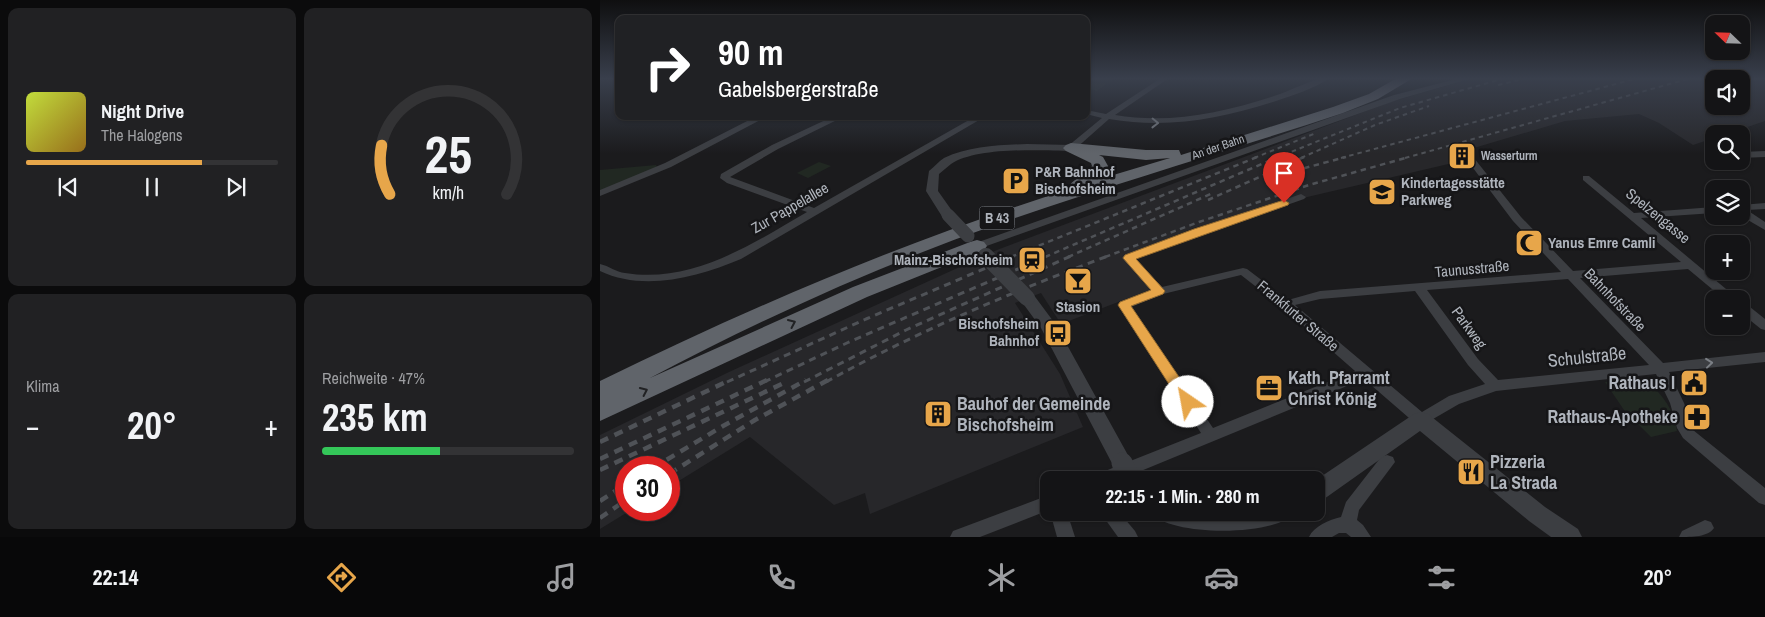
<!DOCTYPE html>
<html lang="de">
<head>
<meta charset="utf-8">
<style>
	body { margin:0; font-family:"Archivo Narrow",sans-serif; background:#212123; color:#f1f3f6; height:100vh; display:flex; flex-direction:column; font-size:19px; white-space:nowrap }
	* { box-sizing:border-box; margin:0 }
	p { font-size:16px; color:#9d9ea1 }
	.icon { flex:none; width:28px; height:28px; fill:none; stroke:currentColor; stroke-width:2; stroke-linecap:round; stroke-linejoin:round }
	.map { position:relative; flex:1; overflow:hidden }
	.drawer { display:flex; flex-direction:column; gap:8px; padding:8px; background:#0b0b0c; width:600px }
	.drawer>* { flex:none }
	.guide { position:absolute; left:15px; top:15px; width:475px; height:105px; border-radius:10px; box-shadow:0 1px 4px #0004,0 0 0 1px #333335; background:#202124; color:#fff; overflow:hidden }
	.needle { width:32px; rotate:293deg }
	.fabs { position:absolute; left:1105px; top:15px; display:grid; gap:10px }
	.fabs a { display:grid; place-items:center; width:45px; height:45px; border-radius:10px; background:#141416; box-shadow:0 1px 4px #0004,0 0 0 1px #333335; font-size:25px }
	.speed { position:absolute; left:15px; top:456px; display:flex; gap:10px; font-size:25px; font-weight:700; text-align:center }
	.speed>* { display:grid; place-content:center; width:65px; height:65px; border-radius:50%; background:#141416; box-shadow:0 1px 4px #0004,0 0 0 1px #333335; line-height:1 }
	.speed .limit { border:8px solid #d22; background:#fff; color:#111 }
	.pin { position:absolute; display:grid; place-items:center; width:42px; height:42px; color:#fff; margin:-51px -21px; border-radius:50% 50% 50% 0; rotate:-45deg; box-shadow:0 0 5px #0007 }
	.pin .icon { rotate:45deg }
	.me { position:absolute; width:55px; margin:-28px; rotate:327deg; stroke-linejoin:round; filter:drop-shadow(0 0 4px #0008) }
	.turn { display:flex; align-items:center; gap:18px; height:105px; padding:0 20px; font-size:22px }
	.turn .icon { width:65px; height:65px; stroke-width:2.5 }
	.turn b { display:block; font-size:35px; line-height:42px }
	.big { font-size:38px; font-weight:800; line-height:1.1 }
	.drawer .card { flex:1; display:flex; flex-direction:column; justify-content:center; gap:8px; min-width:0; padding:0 18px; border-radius:10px; background:#212123 }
	.drawer .dial { align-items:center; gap:0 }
	.dial svg { height:130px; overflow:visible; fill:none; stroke:#333335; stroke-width:7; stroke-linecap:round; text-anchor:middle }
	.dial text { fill:#f1f3f6; stroke:none }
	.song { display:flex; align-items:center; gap:15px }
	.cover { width:60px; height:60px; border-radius:8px; background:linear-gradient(135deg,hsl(70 70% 55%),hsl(40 70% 35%)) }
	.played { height:5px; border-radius:2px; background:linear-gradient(90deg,#e7a64a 70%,#333335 70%) }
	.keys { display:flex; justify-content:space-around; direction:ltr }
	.heat { display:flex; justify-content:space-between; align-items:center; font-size:28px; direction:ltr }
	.charge { height:8px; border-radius:4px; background:linear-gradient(90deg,#34c759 47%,#333335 0) }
	.drawer .tiles { flex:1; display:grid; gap:8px; grid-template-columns:repeat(2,1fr) }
	.trip { position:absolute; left:440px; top:471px; width:285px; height:50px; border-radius:10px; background:#141416; box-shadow:0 1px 4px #0004,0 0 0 1px #333335; font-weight:800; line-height:50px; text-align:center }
	.menu { display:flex; height:80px; justify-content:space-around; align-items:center; background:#080809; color:#9d9ea1 }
	.menu .icon { width:35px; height:35px }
	.menu .on { color:#e7a64a }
	.menu b { font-size:22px; color:#f1f3f6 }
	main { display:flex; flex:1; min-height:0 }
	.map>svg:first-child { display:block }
</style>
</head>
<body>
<main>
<section class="drawer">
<div class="tiles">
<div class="card">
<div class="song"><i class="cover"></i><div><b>Night Drive</b><p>The Halogens</p></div></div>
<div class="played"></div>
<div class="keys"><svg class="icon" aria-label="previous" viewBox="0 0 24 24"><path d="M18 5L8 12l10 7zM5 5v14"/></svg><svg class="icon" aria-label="pause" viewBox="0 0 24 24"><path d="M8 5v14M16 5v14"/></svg><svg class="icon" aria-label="next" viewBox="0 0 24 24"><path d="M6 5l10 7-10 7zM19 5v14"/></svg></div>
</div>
<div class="card dial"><svg viewBox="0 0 100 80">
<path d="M14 69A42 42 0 1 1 86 69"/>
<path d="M14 69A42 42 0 0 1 9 39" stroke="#e7a64a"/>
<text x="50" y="56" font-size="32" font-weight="700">25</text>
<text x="50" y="72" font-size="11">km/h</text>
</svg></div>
<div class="card"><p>Klima</p>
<div class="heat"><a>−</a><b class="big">20°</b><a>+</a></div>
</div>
<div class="card"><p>Reichweite · 47%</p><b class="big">235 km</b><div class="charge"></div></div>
</div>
</section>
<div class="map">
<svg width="1165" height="537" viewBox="0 0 1165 537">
	<rect width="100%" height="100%" fill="#1b1b1d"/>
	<path fill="#27272a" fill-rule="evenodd" d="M874 78H1165V121L1127 134H1114V138L1093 145 1059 123 1039 114 965 121 867 150 874 158 686 202 594 228 524 256 552 289 461 324 441 293 415 303 460 374 483 427 270 514 265 493 234 505 150 437 69 487V468H26V510H31L0 529V435L129 372 397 250 790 102ZM1114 79H1141V106H1114Z"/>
	<g fill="#212822">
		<polygon points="486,78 515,78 497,91 486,88"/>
		<polygon points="219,162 231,166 208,178 197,173"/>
		<polygon points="56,165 57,168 0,191 0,170"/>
		<path d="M1045 378C1062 396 1073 406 1077 431L1051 437 1024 410 1005 382Z"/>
	</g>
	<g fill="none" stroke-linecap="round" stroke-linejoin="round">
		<g fill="#3c3e42" fill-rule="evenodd">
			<path d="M561 78H569L515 115C570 124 621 113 674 96 692 91 711 78 729 78 714 89 693 95 676 101 619 119 569 129 509 119L474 150H468V146L502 118 486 114V110L506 114Z"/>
			<polygon points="860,78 873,78 800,99 381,248 377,249 372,246 373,244 794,95"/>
			<polygon points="157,116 168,116 71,167 0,196 0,190 65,163"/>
			<path d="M234 116H245L178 149 130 177 214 208 376 116H386L141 259C98 277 44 292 0 271V264C9 266 16 272 25 273 92 284 152 244 207 212L127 183 120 178 121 174 172 145Z"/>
			<polygon points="1165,151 1165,157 1141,158 1141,152"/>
			<polygon points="1113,154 1114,160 1110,159 1110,155"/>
			<path d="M871 157 874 158 921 217 973 271 1081 262 983 180V176H989L1034 213 1114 207V213L1041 218 1138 299H1124L1088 269 980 278 1063 363 1165 352V362L1069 372 1084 403 1093 430 1165 488V505L1159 503 1083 438 1077 428 1070 403 1056 374 896 391 859 404 821 426 816 424 764 379 519 480H493L495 475 601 433 518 305 520 302 551 290 524 260 522 258 524 256 701 194 706 197 704 199 535 259 562 287 643 268 647 269 688 300 720 291 961 272 913 221 867 160ZM641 275 682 307 755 371 613 428 531 307 563 294ZM968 279 1049 365 898 380 878 359 827 290ZM815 291 868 365 885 384 849 396 822 412 695 305 720 299Z"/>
			<polygon points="1165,203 1165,209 1147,210 1165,222 1165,230 1141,216 1141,205"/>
			<polygon points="1141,302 1145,303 1165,319 1165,330 1161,329 1141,313"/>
			<path d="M787 455 793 457 795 462 759 510 757 520 763 525 771 537H751L746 533H739L732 537H709C714 526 729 520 741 517L746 502 781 457Z"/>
			<polygon points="449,495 449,510 380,537 350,537 353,531"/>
			<polygon points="450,512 467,512 475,537 457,537"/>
			<polygon points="500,512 519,512 535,531 538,537 518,537"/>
			<path d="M1105 520 1111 522 1114 528C1108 537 1092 537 1079 537L1082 531Z"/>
		</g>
		<g fill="#3c3e42" fill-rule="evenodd">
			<path d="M427 144 471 145 477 148 471 151C440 150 377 147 351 164 347 167 343 171 339 174L338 191 355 215 353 218H343L326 191 329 171C334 167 339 161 344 158 369 146 400 145 427 144Z"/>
			<polygon points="427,293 433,294 456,325 529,457 532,463 529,469 522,472 515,469 441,328 419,298 421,294"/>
			<polygon points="821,412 828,414 945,507 978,529 982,537 951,537 929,521 820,431 724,499 716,502 716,480 814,414"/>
			<path d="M551 512H583L607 519 623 520 639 518 661 512H695C679 537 567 537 551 512Z"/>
		</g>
		<path fill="#60646a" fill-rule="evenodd" d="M797 78H813L778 99 743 113C628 151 512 184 398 224 278 266 162 319 50 378L253 287 370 242 377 240 384 242 387 246 384 250 267 297 0 421V381C153 306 308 240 470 189L469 186C475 177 487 176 492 166L491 163 466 151 463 148 466 145 471 143 546 150H579L581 155 733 107 769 94ZM499 155 546 160 570 158 500 179 508 166 503 157Z"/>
		<g stroke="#4f5257" stroke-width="2" stroke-dasharray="4.5 4" stroke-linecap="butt">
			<polyline points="898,85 927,78"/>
			<polyline points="654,158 716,133"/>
			<polyline points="676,158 800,108 905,78"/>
			<polyline points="701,158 775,125 829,106"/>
			<polyline points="741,158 1038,78"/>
			<polyline points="805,158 1091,78"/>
		</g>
		<g stroke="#4f5257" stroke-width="2.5" stroke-dasharray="5.5 4.5" stroke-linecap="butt">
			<polyline points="675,176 746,157"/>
			<polyline points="608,200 704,157"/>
			<polyline points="411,257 657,157"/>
			<polyline points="445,257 678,157"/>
			<polyline points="468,257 613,193"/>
			<polyline points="505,257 599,222 709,185 809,157"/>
		</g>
		<g stroke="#4f5257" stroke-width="3" stroke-dasharray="7 5.5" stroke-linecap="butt">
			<polyline points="127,382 266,319 414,256"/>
			<polyline points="164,382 249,342 448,256"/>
			<polyline points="204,382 306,330 471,256"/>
			<path d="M226 382C316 332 412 292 508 256"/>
		</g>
		<g stroke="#4f5257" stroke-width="4.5" stroke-dasharray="9 7" stroke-linecap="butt">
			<polyline points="0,442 130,380"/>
			<polyline points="0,459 167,380"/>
			<polyline points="53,468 123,426 206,380"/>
			<polyline points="0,470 186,382"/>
			<polyline points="69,474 155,420 228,380"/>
			<polyline points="0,501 26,484"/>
			<polyline points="0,518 26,500"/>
		</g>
		<g stroke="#3c3e42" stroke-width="13">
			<polyline points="348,215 368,236"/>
			<polyline points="385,255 387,257"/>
		</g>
		<polyline stroke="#3c3e42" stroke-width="16" points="386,256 427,298"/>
		<polyline stroke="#3c3e42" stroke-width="21" points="522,463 531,480"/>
	</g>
	<defs><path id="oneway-chevron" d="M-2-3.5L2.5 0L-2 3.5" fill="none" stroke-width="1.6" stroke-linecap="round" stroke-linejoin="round" transform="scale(1.25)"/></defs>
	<g stroke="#7b7f85">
		<use href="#oneway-chevron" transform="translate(555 123) rotate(1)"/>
		<use href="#oneway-chevron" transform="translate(1109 363) rotate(-6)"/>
	</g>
	<g stroke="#212224">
		<use href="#oneway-chevron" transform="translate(192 323) rotate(-24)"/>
		<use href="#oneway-chevron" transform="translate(44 391) rotate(-25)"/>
	</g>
	<linearGradient id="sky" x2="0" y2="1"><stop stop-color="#0f0f10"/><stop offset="0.51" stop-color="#393f4c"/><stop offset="1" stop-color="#393f4c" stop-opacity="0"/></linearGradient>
	<rect width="1165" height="154" fill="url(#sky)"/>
	<polygon fill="#e7a64a" stroke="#966c30" points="684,200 689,203 688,205 536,259 565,291 563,294 531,306 596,402 594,406 588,408 583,406 518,305 520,302 551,290 523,258 525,255 594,229"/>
	<defs>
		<symbol id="building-square" viewBox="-11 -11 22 22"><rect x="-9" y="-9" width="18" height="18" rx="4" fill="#e7a64a" stroke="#161618"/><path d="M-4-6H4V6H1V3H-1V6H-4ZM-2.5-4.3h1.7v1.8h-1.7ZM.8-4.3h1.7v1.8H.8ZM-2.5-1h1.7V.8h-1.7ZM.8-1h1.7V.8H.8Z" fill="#111"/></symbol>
		<symbol id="parking-square" viewBox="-11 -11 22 22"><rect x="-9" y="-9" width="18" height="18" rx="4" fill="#e7a64a" stroke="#161618"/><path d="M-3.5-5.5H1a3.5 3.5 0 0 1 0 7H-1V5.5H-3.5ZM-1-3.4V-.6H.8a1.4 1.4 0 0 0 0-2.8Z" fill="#111"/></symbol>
		<symbol id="school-square" viewBox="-11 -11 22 22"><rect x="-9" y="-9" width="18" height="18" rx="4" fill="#e7a64a" stroke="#161618"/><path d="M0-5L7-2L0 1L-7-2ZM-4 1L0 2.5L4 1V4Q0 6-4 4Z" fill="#111"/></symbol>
		<symbol id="mosque-square" viewBox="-11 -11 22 22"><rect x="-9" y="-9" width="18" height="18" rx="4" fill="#e7a64a" stroke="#161618"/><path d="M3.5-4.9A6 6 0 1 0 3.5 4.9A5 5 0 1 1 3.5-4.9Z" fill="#111"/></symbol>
		<symbol id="station-square" viewBox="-11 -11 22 22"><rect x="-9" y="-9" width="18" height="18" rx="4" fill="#e7a64a" stroke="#161618"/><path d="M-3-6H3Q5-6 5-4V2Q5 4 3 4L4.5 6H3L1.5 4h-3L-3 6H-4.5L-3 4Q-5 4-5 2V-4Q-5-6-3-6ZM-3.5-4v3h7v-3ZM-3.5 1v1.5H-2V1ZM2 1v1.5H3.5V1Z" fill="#111"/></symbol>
		<symbol id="bar-square" viewBox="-11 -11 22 22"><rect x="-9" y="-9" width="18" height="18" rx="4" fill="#e7a64a" stroke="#161618"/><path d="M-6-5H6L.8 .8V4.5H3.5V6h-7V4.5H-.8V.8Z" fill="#111"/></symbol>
		<symbol id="bus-square" viewBox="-11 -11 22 22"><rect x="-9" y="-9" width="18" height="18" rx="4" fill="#e7a64a" stroke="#161618"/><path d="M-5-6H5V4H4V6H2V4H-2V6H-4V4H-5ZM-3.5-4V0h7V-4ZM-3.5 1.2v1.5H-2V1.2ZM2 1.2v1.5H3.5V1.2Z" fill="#111"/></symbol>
		<symbol id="civic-square" viewBox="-11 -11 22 22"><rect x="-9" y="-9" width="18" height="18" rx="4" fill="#e7a64a" stroke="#161618"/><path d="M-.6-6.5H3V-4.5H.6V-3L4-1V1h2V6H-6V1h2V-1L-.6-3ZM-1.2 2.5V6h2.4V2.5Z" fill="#111"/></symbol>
		<symbol id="office-square" viewBox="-11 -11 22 22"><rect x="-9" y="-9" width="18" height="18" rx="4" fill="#e7a64a" stroke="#161618"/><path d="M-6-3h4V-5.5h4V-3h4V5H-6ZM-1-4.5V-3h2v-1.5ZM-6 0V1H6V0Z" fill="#111"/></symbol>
		<symbol id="pharmacy-square" viewBox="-11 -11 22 22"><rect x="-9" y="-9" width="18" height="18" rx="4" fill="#e7a64a" stroke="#161618"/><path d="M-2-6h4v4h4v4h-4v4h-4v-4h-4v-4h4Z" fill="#111"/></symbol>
		<symbol id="restaurant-square" viewBox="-11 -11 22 22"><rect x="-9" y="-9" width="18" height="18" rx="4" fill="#e7a64a" stroke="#161618"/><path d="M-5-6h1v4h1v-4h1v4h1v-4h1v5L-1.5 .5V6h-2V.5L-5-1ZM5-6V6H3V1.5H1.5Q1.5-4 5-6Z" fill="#111"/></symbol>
	</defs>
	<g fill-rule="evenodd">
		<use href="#building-square" x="846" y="140" width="32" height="32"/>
		<use href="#parking-square" x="400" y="165" width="32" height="32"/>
		<use href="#school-square" x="766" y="176" width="32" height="32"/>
		<use href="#mosque-square" x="913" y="227" width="32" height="32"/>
		<use href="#station-square" x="416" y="244" width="32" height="32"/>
		<use href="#bar-square" x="462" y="265" width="32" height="32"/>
		<use href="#bus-square" x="442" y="317" width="32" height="32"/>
		<use href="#civic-square" x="1078" y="367" width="32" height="32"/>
		<use href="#office-square" x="653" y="372" width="32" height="32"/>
		<use href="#building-square" x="322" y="398" width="32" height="32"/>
		<use href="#pharmacy-square" x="1081" y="401" width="32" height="32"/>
		<use href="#restaurant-square" x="855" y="456" width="32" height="32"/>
	</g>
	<g text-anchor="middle" stroke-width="5" stroke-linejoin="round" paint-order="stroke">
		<g font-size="12" fill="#afb4bc" stroke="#161618">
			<text transform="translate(618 147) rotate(-19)" y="4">An der Bahn</text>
		</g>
		<g font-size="12" font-weight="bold" fill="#afb4bc" stroke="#161618" text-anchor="start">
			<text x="881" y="160">Wasserturm</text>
		</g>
		<rect fill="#161618" stroke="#81858b" stroke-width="1" x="379.5" y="206.5" width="35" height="23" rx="4"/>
		<g font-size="14" font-weight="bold" fill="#afb4bc">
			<text x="397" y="223">B 43</text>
		</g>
		<g font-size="15" font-weight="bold" fill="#afb4bc" stroke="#161618" text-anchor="start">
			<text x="435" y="177">P&amp;R Bahnhof<tspan x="435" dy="17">Bischofsheim</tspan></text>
			<text x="801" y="188">Kindertagesstätte<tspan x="801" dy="17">Parkweg</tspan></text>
			<text x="948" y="248">Yanus Emre Camli</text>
			<text x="413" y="265" text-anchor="end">Mainz-Bischofsheim</text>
			<text x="478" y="312" text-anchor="middle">Stasion</text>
			<text x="439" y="329" text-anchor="end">Bischofsheim<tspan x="439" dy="17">Bahnhof</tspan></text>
		</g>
		<g font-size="15" fill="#afb4bc" stroke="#161618">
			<text transform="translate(190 208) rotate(-30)" y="5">Zur Pappelallee</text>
			<text transform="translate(1058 216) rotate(39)" y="5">Spelzengasse</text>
			<text transform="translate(872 269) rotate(-5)" y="5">Taunusstraße</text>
			<text transform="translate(1015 300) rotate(46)" y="5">Bahnhofstraße</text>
			<text transform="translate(698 316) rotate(40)" y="5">Frankfurter Straße</text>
			<text transform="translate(869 328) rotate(54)" y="5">Parkweg</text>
		</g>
		<g font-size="18" fill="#afb4bc" stroke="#161618">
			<text transform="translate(987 357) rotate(-6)" y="6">Schulstraße</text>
		</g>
		<g font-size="18" font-weight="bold" fill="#afb4bc" stroke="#161618" text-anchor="start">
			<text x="688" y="384">Kath. Pfarramt<tspan x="688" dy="21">Christ König</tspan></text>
			<text x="1075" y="389" text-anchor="end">Rathaus I</text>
			<text x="357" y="410">Bauhof der Gemeinde<tspan x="357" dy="21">Bischofsheim</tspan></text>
			<text x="1078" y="423" text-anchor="end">Rathaus-Apotheke</text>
			<text x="890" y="468">Pizzeria<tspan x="890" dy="21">La Strada</tspan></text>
		</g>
	</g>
</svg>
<div class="fabs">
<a><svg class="needle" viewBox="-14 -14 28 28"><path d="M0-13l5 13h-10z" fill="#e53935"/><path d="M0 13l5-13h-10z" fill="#9d9ea1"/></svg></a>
<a><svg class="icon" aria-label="sound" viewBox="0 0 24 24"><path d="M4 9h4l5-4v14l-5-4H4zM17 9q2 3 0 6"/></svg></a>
<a><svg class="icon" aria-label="search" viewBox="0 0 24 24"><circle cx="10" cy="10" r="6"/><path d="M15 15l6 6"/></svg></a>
<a><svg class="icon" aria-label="layers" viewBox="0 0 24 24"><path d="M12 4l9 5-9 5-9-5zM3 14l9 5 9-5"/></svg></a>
<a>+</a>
<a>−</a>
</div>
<div class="speed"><div class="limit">30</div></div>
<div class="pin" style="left:684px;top:203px;background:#d93025"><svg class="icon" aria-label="arrive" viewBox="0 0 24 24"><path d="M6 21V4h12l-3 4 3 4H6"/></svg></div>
<svg class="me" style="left:588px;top:402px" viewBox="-20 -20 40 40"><circle r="19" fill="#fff"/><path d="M0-13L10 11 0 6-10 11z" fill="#e7a64a"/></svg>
<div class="trip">22:15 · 1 Min. · 280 m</div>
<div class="guide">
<div class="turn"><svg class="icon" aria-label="right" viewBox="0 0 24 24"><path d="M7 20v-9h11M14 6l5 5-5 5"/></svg><div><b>90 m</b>Gabelsbergerstraße</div></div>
</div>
</div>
</main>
<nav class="menu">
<b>22:14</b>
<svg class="icon on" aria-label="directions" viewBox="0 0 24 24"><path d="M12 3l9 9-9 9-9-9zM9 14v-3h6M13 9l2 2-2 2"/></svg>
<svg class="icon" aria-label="music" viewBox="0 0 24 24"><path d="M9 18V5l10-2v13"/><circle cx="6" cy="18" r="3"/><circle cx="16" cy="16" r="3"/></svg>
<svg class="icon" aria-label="phone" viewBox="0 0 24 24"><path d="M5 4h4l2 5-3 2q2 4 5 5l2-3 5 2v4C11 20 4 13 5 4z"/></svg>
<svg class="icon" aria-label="climate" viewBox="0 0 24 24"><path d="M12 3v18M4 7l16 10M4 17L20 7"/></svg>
<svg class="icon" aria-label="car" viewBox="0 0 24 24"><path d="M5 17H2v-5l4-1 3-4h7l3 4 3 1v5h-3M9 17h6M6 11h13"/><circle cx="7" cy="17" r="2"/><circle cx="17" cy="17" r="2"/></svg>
<svg class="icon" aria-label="filters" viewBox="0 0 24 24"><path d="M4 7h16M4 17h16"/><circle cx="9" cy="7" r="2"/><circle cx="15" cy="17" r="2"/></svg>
<b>20°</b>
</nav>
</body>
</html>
